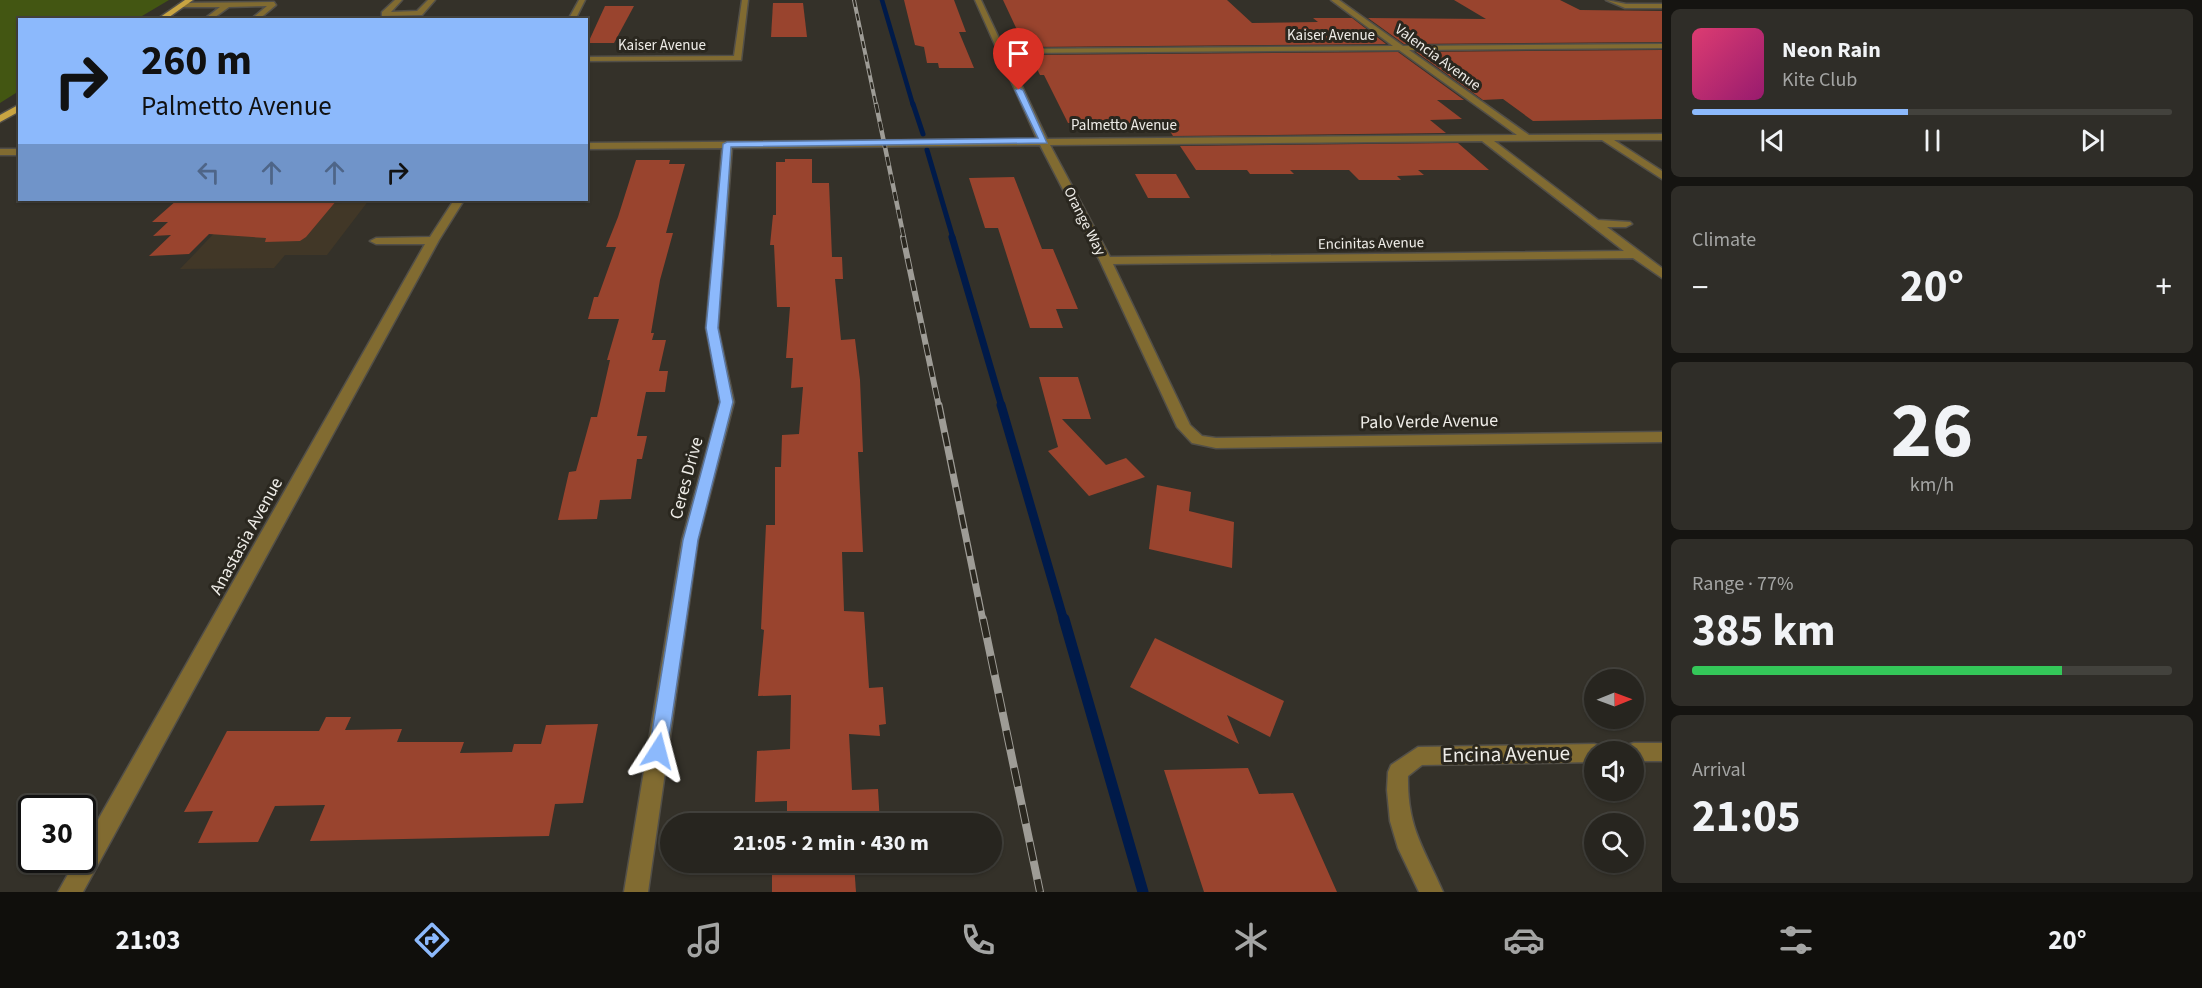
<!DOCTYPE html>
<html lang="en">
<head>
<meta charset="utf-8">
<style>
	body { margin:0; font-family:"Source Sans 3",sans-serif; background:#2f2d28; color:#f1f3f6; height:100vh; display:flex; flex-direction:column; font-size:22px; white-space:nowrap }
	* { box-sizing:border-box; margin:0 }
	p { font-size:20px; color:#a4a5a4 }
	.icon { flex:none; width:33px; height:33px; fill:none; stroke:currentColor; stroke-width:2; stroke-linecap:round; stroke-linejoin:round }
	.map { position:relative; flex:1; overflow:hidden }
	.panel { display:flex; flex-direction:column; gap:9px; padding:9px; background:#151411; width:540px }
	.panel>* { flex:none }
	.guide { position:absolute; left:18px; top:18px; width:570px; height:183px; border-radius:0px; box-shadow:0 2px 4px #0004,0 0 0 2px #43423d; background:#8cb9fc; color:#111; overflow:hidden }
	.needle { width:39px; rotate:89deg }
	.controls { position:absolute; left:1584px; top:669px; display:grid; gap:12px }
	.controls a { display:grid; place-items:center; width:60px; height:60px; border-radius:50%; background:#27251f; box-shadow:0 2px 4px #0004,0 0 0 2px #43423d; font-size:30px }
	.speed { position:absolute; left:18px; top:795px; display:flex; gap:12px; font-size:30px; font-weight:700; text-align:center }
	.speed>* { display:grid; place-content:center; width:78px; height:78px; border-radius:50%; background:#27251f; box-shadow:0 2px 4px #0004,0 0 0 2px #43423d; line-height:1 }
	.speed .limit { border:3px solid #111; border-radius:9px; background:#fff; color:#111 }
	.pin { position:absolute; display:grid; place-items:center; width:51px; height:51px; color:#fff; margin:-62px -26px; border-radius:50% 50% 50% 0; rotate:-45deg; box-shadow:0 0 6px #0007 }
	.pin .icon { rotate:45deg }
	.me { position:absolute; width:66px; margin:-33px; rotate:9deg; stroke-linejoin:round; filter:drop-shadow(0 0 4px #0008) }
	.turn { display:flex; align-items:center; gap:21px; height:126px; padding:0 24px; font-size:27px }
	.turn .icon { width:78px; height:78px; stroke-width:2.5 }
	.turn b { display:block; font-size:42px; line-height:51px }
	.lanes { display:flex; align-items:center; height:57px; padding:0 24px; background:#0003; justify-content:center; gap:30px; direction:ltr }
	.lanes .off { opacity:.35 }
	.big { font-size:45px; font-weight:700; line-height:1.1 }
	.panel .tile { flex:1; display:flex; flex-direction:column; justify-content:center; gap:9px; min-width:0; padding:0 21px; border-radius:9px; background:#2f2d28 }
	.panel .dial { align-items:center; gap:0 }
	.dial b { font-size:78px; line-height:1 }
	.song { display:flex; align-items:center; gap:18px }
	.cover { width:72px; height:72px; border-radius:9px; background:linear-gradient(135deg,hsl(340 70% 55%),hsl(320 70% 35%)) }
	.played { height:6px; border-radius:3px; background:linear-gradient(90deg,#8cb9fc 45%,#43423d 45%) }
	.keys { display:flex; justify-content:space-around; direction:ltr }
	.heat { display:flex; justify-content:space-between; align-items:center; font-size:33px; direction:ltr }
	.charge { height:9px; border-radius:4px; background:linear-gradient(90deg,#34c759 77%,#43423d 0) }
	.trip { position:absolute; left:660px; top:813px; width:342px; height:60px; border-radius:30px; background:#27251f; box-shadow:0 2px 4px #0004,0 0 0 2px #43423d; font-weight:700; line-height:60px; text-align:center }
	.dock { display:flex; height:96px; justify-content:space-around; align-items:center; background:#100f0c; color:#a4a5a4 }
	.dock .icon { width:42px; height:42px }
	.dock .active { color:#8cb9fc }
	.dock b { font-size:27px; color:#f1f3f6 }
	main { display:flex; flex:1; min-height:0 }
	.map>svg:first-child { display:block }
</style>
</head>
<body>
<main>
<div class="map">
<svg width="1662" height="892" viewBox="0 0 1662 892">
	<rect width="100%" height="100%" fill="#343129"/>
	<polygon fill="#413727" points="345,200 369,200 327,255 285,255 274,268 180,269 242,204 342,203"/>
	<polygon fill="#435612" points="0,0 169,0 137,19 20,20 19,91 0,103"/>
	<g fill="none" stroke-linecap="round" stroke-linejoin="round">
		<polyline stroke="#001a49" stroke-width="4.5" points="882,0 913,105"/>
		<g stroke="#001a49" stroke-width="5">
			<polyline points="913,104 923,134"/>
			<polyline points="927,150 953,238"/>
		</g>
		<polyline stroke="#001a49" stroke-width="7" points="952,237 1002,407"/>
		<polyline stroke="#001a49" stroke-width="9" points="1001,405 1064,621"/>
		<polyline stroke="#001a49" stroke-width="11" points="1064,619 1143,892"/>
	</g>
	<g fill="#99442e">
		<polygon points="904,0 954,0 966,32 959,32 974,68 939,68 938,63 927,63 924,47 915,45"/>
		<polygon points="1003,0 1227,0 1252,23 1318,22 1313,18 1352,18 1386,44 1025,47"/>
		<polygon points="1454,0 1560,0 1580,10 1662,11 1662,42 1404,44 1368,18 1486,19"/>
		<polygon points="773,3 803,3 807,37 771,37"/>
		<polygon points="605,6 634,6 614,43 588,43"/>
		<polygon points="1662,50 1662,119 1533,121 1503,99 1483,100 1416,52"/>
		<polygon points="1398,52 1464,100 1437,100 1462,119 1430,120 1446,133 1173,136 1165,123 1068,123 1044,75 1040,75 1030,55"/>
		<polygon points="1458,143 1489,170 1418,170 1424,175 1397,176 1401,180 1359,180 1349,170 1290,170 1294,174 1250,174 1247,170 1196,170 1180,146"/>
		<polygon points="785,159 812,159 812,183 829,183 832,257 842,257 843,279 835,279 841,340 855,339 860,380 863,452 858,452 863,552 842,552 844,611 864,612 869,688 883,687 886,724 879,725 880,736 849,734 852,790 878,789 880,824 787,824 787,801 755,802 757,751 790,749 791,695 758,696 764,630 761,629 766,525 775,525 775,467 781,467 782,435 799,434 803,387 791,388 793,358 786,358 790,307 777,307 774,245 770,245 773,215 776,215 776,162 785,162"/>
		<polygon points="636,160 670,160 669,164 685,164 666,233 673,233 660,280 651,333 654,333 652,340 666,340 659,371 668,371 665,392 646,392 637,436 647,436 642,459 637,459 631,499 600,500 597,519 558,520 569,472 576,471 591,417 597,417 610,360 607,360 619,319 588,319 594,297 598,297 616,247 606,247 618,217"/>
		<polygon points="1135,174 1176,174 1190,198 1148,198"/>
		<polygon points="1014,177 1042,249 1053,249 1078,309 1056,309 1063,328 1030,328 998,228 985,228 969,178"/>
		<polygon points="177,200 337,200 306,237 300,241 265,242 266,238 209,234 189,254 149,256 171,235 153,236 168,222 152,222"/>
		<polygon points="1039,377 1078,377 1091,419 1062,419 1106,465 1126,458 1145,477 1089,496 1048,451 1058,447"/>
		<polygon points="1157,485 1191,492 1189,511 1234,522 1232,568 1149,549"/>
		<polygon points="1155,638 1284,701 1270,737 1227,715 1239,744 1130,687"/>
		<polygon points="326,717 351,717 345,730 402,729 397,742 464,742 460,753 512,752 514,744 541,744 546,725 598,724 583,803 555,804 549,836 310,841 325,805 275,806 258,842 198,843 213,811 184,812 227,731 319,731"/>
		<polygon points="1248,768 1259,794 1293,793 1337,892 1204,892 1164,770"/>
		<polygon points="772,862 854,864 856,892 772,892"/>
	</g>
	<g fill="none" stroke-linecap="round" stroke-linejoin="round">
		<defs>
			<g id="minor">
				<polygon points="395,0 402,0 391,12 417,11 428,0 435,0 422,15 382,16 382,12"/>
				<polygon points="579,0 585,0 575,20 568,20"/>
				<polygon points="742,0 748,0 741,60 586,61 586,57 734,56"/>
				<path d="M975 0H981L1004 49 1393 46 1331 0H1339L1403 46 1662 44V48L1409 50 1529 135 1662 134V140H1614L1662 171V179L1602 140 1494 141 1598 220 1630 222 1632 224 1626 227H1607L1662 268V278L1633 258 1113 264 1190 425 1202 436 1216 438 1662 432V442L1216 448 1192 443 1177 427 1100 261 1040 145 732 148 718 328 734 402 698 540 648 892H624L682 540 720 402 706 328 722 148 586 149V143L1037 139ZM1399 50 1517 135 1047 139 1006 53ZM1482 141 1624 251 1110 257 1050 145Z"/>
				<polygon points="1606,0 1626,4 1662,4 1662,8 1625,8"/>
				<polygon points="274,2 276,5 258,20 250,20 267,6 229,7 211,20 203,20 220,7 182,7 178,5 182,3"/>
				<rect x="0" y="149" width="20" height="6"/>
				<polygon points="454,200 464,200 439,240 83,892 58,892 76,860 82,860 82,848 425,244 376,244 370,241 376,238 430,237"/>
				<polygon points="1634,743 1662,743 1662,761 1634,761 1634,752 1624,752 1627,745"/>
				<path d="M1594 744 1601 746 1604 752H1594V762L1422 765 1408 776C1407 828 1424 848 1443 892H1419L1398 848 1390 821 1387 790 1388 772 1391 765 1418 747Z"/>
			</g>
			<g id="major">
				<polygon points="185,0 193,0 165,20 156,20"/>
				<polygon points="20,104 20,111 0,122 0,115"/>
			</g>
		</defs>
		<use href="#minor" stroke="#524f48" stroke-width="3"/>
		<use href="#major" stroke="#524f48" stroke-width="3"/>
		<use href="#minor" fill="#816b31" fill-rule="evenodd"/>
		<use href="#major" fill="#c8a442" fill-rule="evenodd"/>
		<defs>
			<polyline id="rail-far4" points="854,0 876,105"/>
			<polyline id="rail-far3" points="876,104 904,238"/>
			<polyline id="rail-far2" points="903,237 939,407"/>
			<polyline id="rail-far1" points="939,405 983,621"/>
			<polyline id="rail" points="983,619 1040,892"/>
		</defs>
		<use href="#rail-far4" stroke="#9e9c96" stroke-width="4"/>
		<use href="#rail-far3" stroke="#9e9c96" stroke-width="4.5"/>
		<use href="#rail-far2" stroke="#9e9c96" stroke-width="6"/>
		<use href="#rail-far1" stroke="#9e9c96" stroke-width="7"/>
		<use href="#rail" stroke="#9e9c96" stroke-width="8"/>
		<use href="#rail-far4" stroke="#2a271f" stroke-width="2" stroke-dasharray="7" stroke-linecap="butt"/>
		<use href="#rail-far3" stroke="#2a271f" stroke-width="3" stroke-dasharray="9" stroke-linecap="butt"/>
		<use href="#rail-far2" stroke="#2a271f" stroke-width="4" stroke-dasharray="11" stroke-linecap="butt"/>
		<use href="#rail-far1" stroke="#2a271f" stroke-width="4.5" stroke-dasharray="14" stroke-linecap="butt"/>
		<use href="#rail" stroke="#2a271f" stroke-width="6" stroke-dasharray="19" stroke-linecap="butt"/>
	</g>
	<polygon fill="#8cb9fc" stroke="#5b78a4" stroke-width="1.5" points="1019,88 1023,90 1047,143 731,147 718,328 733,402 698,540 667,751 664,757 658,760 651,757 649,751 683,540 720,402 706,328 723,144 727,142 1038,138 1015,90"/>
	<g text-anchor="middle" stroke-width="6" stroke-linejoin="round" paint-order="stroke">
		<g font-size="15" fill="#efede8" stroke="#2a271f">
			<text x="1331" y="40">Kaiser Avenue</text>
			<text x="662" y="50">Kaiser Avenue</text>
			<text transform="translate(1438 57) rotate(36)" y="5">Valencia Avenue</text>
			<text x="1124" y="130">Palmetto Avenue</text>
			<text transform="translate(1085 221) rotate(63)" y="5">Orange Way</text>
			<text transform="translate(1371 243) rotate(-1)" y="5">Encinitas Avenue</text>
		</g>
		<g font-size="18" fill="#efede8" stroke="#2a271f">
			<text transform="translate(1429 421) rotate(-1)" y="6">Palo Verde Avenue</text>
			<text transform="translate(686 478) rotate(-75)" y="6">Ceres Drive</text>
			<text transform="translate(246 536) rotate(-61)" y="6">Anastasia Avenue</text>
		</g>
		<g font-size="21" fill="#efede8" stroke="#2a271f">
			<text transform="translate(1506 754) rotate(-1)" y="7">Encina Avenue</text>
		</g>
	</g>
</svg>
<div class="controls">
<a><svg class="needle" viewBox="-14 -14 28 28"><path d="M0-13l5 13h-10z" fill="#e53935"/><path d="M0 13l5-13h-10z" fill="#a4a5a4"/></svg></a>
<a><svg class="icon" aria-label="sound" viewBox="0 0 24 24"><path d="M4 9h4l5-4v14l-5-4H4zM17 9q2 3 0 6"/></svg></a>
<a><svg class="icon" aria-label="search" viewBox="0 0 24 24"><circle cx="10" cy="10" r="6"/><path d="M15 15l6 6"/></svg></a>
</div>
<div class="speed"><div class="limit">30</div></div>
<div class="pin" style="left:1019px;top:90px;background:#d93025"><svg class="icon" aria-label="arrive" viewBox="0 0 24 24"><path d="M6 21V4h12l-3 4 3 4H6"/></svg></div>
<svg class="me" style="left:658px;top:751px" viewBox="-20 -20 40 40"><path d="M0-17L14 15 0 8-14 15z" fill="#8cb9fc" stroke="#fff" stroke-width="4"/></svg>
<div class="trip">21:05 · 2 min · 430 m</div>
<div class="guide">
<div class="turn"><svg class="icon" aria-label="right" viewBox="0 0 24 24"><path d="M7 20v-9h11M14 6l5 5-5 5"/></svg><div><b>260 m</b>Palmetto Avenue</div></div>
<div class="lanes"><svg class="icon off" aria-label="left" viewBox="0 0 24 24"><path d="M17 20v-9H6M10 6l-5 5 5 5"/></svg><svg class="icon off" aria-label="ahead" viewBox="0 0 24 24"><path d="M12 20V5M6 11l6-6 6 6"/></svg><svg class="icon off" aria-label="ahead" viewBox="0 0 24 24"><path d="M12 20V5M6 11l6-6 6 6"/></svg><svg class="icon" aria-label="right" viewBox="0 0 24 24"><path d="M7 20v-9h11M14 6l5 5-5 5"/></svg></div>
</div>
</div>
<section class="panel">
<div class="tile">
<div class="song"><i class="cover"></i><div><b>Neon Rain</b><p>Kite Club</p></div></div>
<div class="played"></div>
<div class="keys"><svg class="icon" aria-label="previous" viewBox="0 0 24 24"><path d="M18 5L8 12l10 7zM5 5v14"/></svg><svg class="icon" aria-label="pause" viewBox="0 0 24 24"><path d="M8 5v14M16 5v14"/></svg><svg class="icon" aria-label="next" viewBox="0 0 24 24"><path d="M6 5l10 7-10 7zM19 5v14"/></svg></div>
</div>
<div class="tile"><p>Climate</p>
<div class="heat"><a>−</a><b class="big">20°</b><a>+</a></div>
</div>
<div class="tile dial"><b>26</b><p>km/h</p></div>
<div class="tile"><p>Range · 77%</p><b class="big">385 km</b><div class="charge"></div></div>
<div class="tile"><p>Arrival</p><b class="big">21:05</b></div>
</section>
</main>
<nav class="dock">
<b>21:03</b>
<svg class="icon active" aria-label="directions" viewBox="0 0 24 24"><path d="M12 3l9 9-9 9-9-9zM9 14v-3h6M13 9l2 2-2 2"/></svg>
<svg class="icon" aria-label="music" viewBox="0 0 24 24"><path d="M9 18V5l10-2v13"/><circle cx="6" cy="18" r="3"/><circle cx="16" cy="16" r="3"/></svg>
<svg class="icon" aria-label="phone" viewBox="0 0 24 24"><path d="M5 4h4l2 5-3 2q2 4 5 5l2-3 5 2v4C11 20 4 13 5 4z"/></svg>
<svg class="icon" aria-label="climate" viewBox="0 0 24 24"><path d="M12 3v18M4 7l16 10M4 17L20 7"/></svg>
<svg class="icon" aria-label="car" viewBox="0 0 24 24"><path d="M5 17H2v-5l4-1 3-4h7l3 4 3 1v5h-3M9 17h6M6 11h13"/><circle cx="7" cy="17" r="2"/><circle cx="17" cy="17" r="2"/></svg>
<svg class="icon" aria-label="filters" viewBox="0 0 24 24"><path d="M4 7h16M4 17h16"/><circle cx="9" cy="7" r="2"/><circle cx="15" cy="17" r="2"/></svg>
<b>20°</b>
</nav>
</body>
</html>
